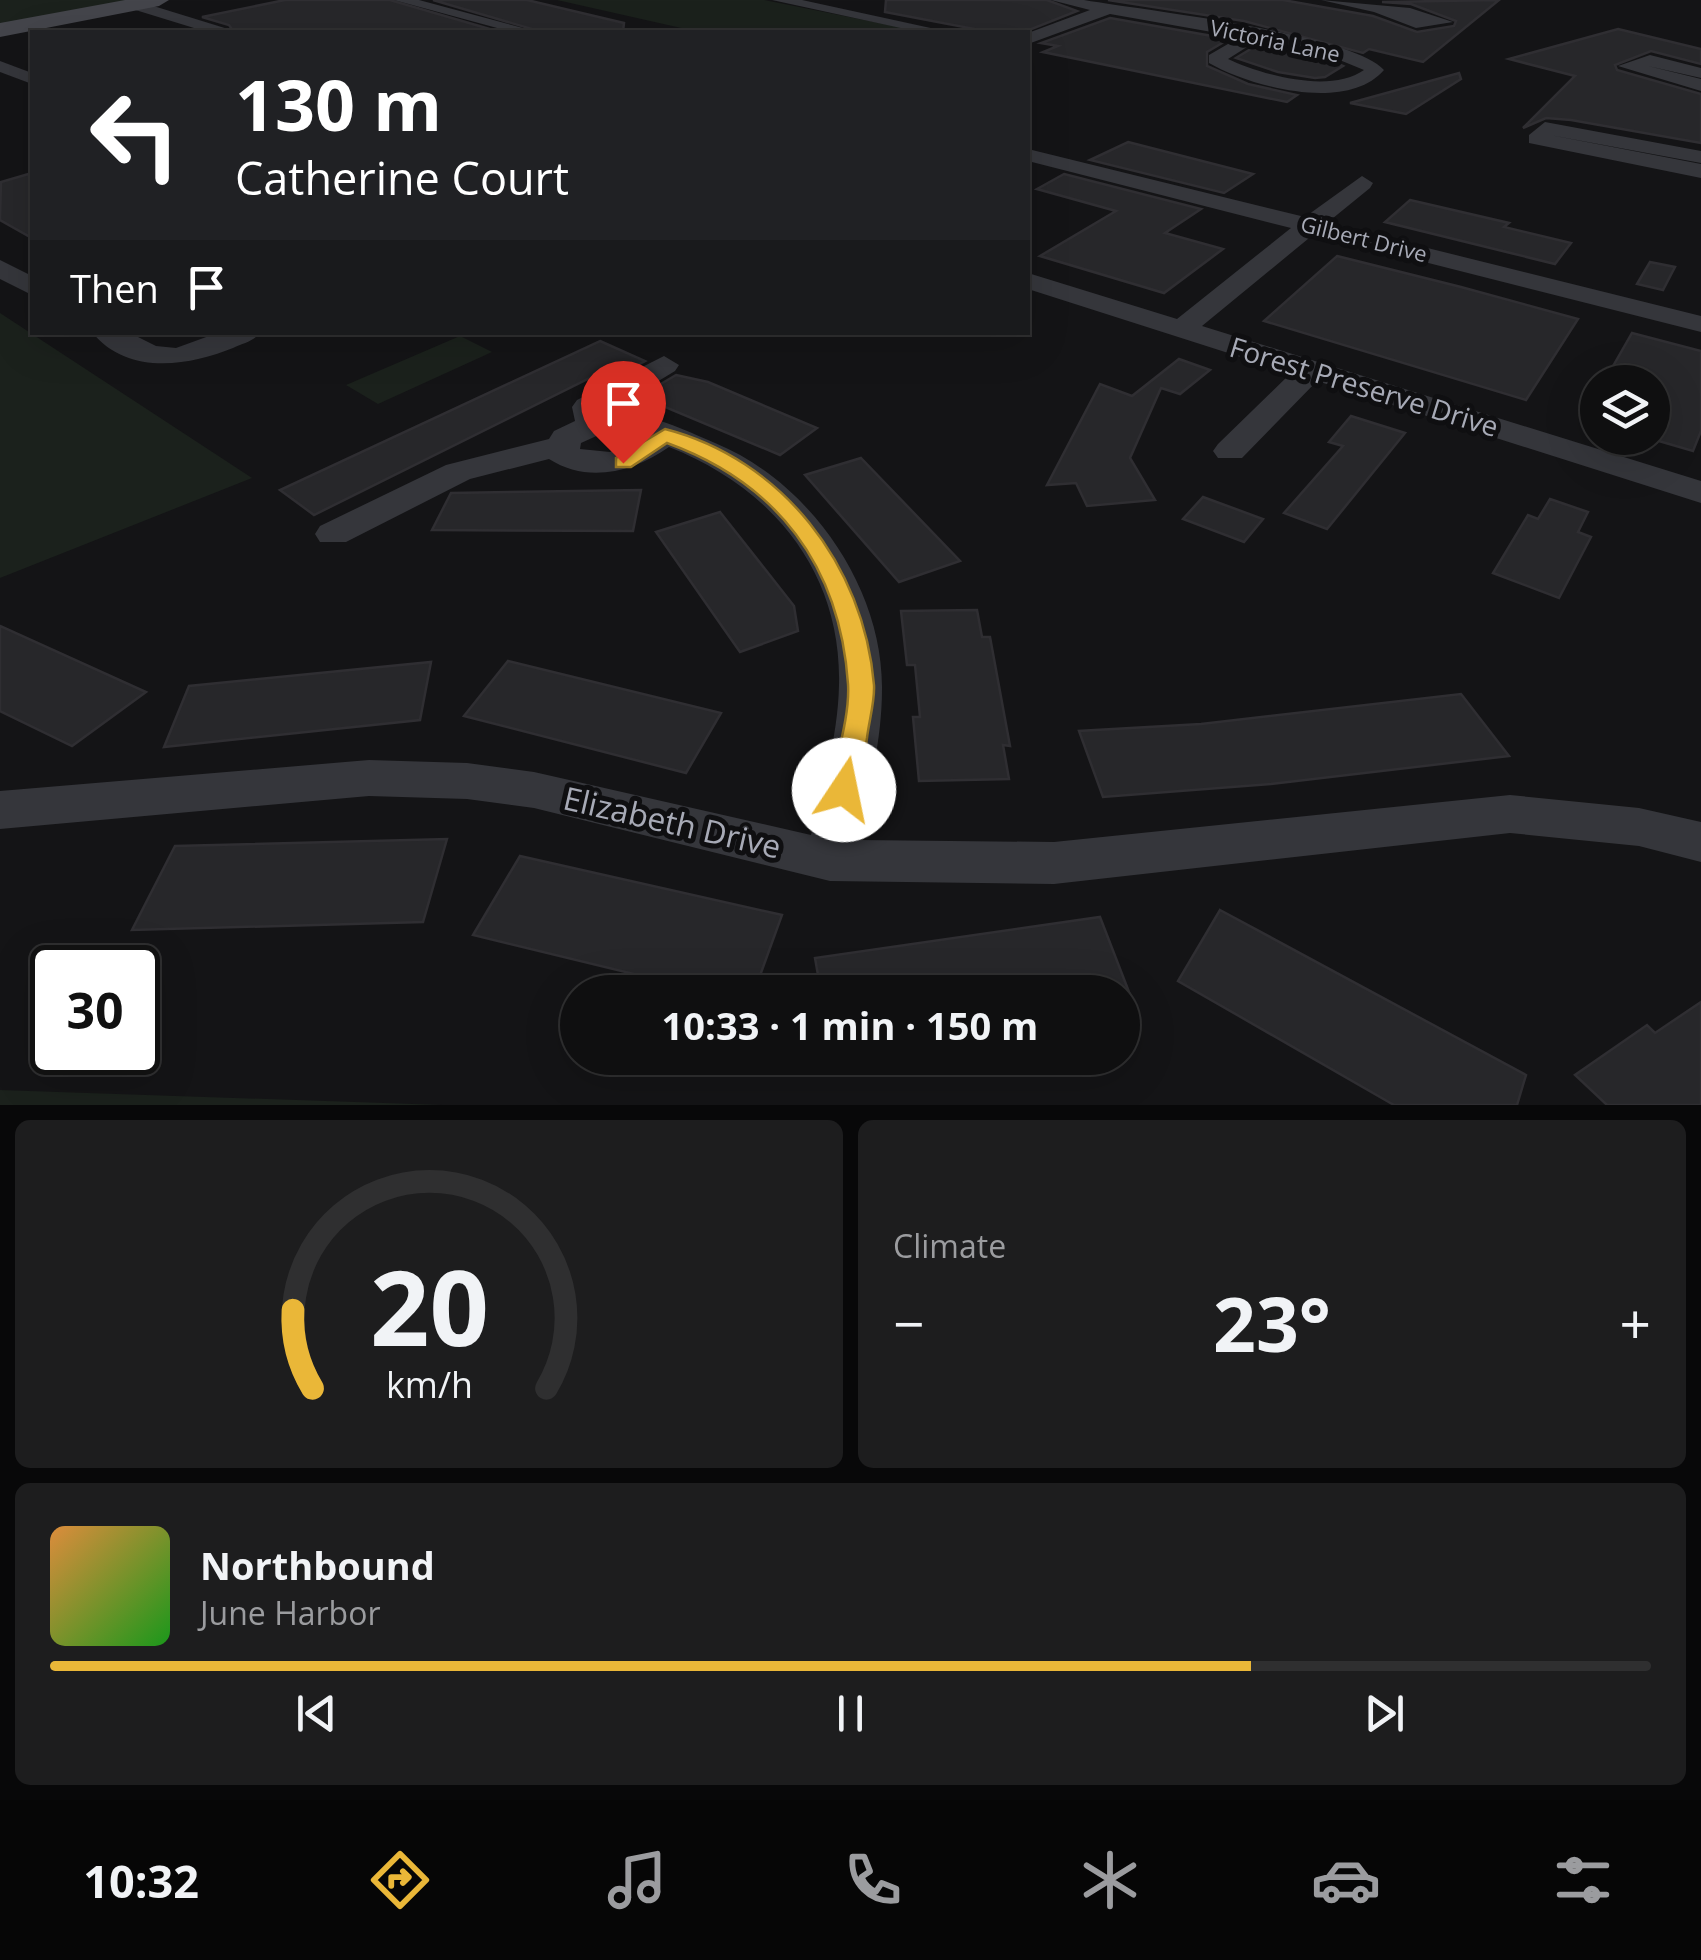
<!DOCTYPE html>
<html lang="en">
<head>
<meta charset="utf-8">
<style>
	body { margin:0; font-family:"Open Sans",sans-serif; background:#1d1d1e; color:#f1f3f6; height:100vh; display:flex; flex-direction:column; font-size:38px; white-space:nowrap }
	* { box-sizing:border-box; margin:0 }
	p { font-size:32px; color:#9b9c9f }
	.icon { flex:none; width:55px; height:55px; fill:none; stroke:currentColor; stroke-width:2; stroke-linecap:round; stroke-linejoin:round }
	.map { position:relative; height:1105px; overflow:hidden }
	.panel { display:flex; flex-direction:column; gap:15px; padding:15px; background:#080809; flex:1 }
	.panel>* { flex:none }
	.top-card { position:absolute; left:30px; top:30px; width:1000px; height:305px; border-radius:0px; box-shadow:0 10px 40px #0002,0 0 0 2px #2f2f30; background:#202124; color:#fff; overflow:hidden }
	.controls { position:absolute; left:1580px; top:365px; display:grid; gap:20px }
	.controls a { display:grid; place-items:center; width:90px; height:90px; border-radius:50%; background:#0f0f10; box-shadow:0 10px 40px #0002,0 0 0 2px #2f2f30; font-size:50px }
	.speed { position:absolute; left:30px; top:945px; display:flex; gap:20px; font-size:50px; font-weight:700; text-align:center }
	.speed>* { display:grid; place-content:center; width:130px; height:130px; border-radius:50%; background:#0f0f10; box-shadow:0 10px 40px #0002,0 0 0 2px #2f2f30; line-height:1 }
	.speed .limit { border:5px solid #111; border-radius:15px; background:#fff; color:#111 }
	.pin { position:absolute; display:grid; place-items:center; width:85px; height:85px; color:#fff; margin:-102px -42px; border-radius:50% 50% 50% 0; rotate:-45deg; box-shadow:0 0 10px #0007 }
	.pin .icon { rotate:45deg }
	.me { position:absolute; width:110px; margin:-55px; rotate:11deg; stroke-linejoin:round; filter:drop-shadow(0 0 8px #0008) }
	.turn { display:flex; align-items:center; gap:35px; height:210px; padding:0 40px; font-size:45px }
	.turn .icon { width:130px; height:130px; stroke-width:2.5 }
	.turn b { display:block; font-size:70px; line-height:85px }
	.then { display:flex; align-items:center; height:95px; padding:0 40px; background:#0003; gap:20px; font-size:38px }
	.big { font-size:75px; font-weight:700; line-height:1.1 }
	.panel .widget { flex:1; display:flex; flex-direction:column; justify-content:center; gap:15px; min-width:0; padding:0 35px; border-radius:15px; background:#1d1d1e }
	.panel .dial { align-items:center; gap:0 }
	.dial svg { height:260px; overflow:visible; fill:none; stroke:#2f2f30; stroke-width:7; stroke-linecap:round; text-anchor:middle }
	.dial text { fill:#f1f3f6; stroke:none }
	.song { display:flex; align-items:center; gap:30px }
	.cover { width:120px; height:120px; border-radius:15px; background:linear-gradient(135deg,hsl(30 70% 55%),hsl(120 70% 35%)) }
	.played { height:10px; border-radius:5px; background:linear-gradient(90deg,#eab738 75%,#2f2f30 75%) }
	.keys { display:flex; justify-content:space-around; direction:ltr }
	.heat { display:flex; justify-content:space-between; align-items:center; font-size:55px; direction:ltr }
	.panel .tiles { flex:1; display:grid; gap:15px; grid-template-columns:1fr 1fr }
	.widget:last-child { grid-column:span 2 }
	.trip { position:absolute; left:560px; top:975px; width:580px; height:100px; border-radius:50px; background:#0f0f10; box-shadow:0 10px 40px #0002,0 0 0 2px #2f2f30; font-weight:700; line-height:100px; text-align:center }
	.menu { display:flex; height:160px; justify-content:space-around; align-items:center; background:#060606; color:#9b9c9f }
	.menu .icon { width:70px; height:70px }
	.menu .on { color:#eab738 }
	.menu b { font-size:45px; color:#f1f3f6 }
	.map>svg:first-child { display:block }
</style>
</head>
<body>
<div class="map">
<svg width="1701" height="1105" viewBox="0 0 1701 1105">
	<rect width="100%" height="100%" fill="#141416"/>
	<g fill="#1b211c">
		<polygon points="0,0 147,0 0,27"/>
		<polygon points="557,0 764,0 924,32 699,32"/>
		<polygon points="0,313 252,478 0,578"/>
		<polygon points="460,336 492,352 378,404 346,385"/>
		<polygon points="0,1090 442,1105 0,1105"/>
	</g>
	<g fill="#27272a" stroke="#2f2e32" stroke-width="2.5">
		<polygon points="285,0 390,0 500,32 234,32 229,25 202,17"/>
		<polygon points="433,0 527,0 624,23 623,32 542,32"/>
		<polygon points="886,0 1047,0 1077,11 1024,32 990,32 885,12"/>
		<polygon points="1108,0 1283,0 1373,16 1417,32 1454,26 1456,21 1411,4 1382,2 1499,0 1423,62 1369,49 1363,53 1244,21"/>
		<polygon points="1110,18 1229,39 1207,52 1207,66 1248,84 1297,95 1287,102 1043,52 1058,46 1041,43"/>
		<polygon points="1618,29 1701,49 1701,64 1651,51 1615,65 1617,70 1701,94 1701,143 1571,120 1546,118 1523,128 1575,76 1509,59"/>
		<polygon points="1259,44 1324,58 1343,66 1325,77 1315,78 1278,72 1236,58"/>
		<polygon points="1459,73 1461,79 1406,114 1350,103"/>
		<polygon points="1128,142 1253,174 1224,193 1090,160"/>
		<polygon points="32,173 32,238 0,220 1,182"/>
		<polygon points="1064,174 1201,209 1165,233 1223,249 1164,293 1040,256 1116,211 1037,189"/>
		<polygon points="1410,200 1509,223 1504,227 1571,243 1555,264 1385,222"/>
		<polygon points="1337,256 1461,287 1578,319 1526,400 1264,321"/>
		<polygon points="1650,262 1675,267 1663,290 1637,284"/>
		<polygon points="1632,333 1701,351 1701,431 1693,451 1652,439 1652,382 1604,382"/>
		<polygon points="600,341 645,361 611,379 600,373 314,515 280,490"/>
		<polygon points="1179,359 1210,370 1180,394 1161,388 1130,458 1155,500 1087,506 1076,483 1047,485 1100,384 1132,396"/>
		<polygon points="676,375 708,382 817,428 780,455 646,399 649,397 644,394"/>
		<polygon points="1351,416 1405,433 1327,529 1284,513 1343,446 1329,442"/>
		<polygon points="861,458 960,561 899,582 805,475"/>
		<polygon points="641,490 633,531 432,530 451,493"/>
		<polygon points="1203,497 1263,519 1244,542 1183,519"/>
		<polygon points="1550,499 1588,512 1578,532 1591,537 1559,598 1493,573 1528,515 1538,519"/>
		<polygon points="720,512 794,606 798,631 740,652 656,532"/>
		<polygon points="977,610 982,637 990,637 1010,746 1003,745 1009,779 919,781 913,717 920,717 915,665 907,665 901,611"/>
		<polygon points="0,626 146,692 72,746 0,711"/>
		<polygon points="508,661 721,713 686,773 464,716"/>
		<polygon points="431,662 420,720 164,747 189,686"/>
		<polygon points="1461,694 1509,756 1271,784 1103,797 1079,731 1201,724"/>
		<polygon points="447,839 423,922 132,930 175,846"/>
		<polygon points="520,856 782,915 754,992 708,992 473,935"/>
		<polygon points="1220,910 1526,1075 1517,1105 1394,1105 1178,981"/>
		<polygon points="1100,917 1129,992 821,992 815,958"/>
		<polygon points="1701,1002 1701,1105 1607,1105 1575,1075 1647,1025 1655,1033"/>
	</g>
	<g fill="none" stroke-linecap="round" stroke-linejoin="round">
		<g fill="#35363b" fill-rule="evenodd">
			<polygon points="134,0 228,29 230,32 207,32 129,8 126,5"/>
			<polygon points="394,0 419,0 538,32 512,32"/>
			<polygon points="772,0 802,0 949,32 919,32"/>
			<path d="M1051 0H1084C1142 10 1350 33 1384 70 1347 113 1251 87 1209 63V55L1240 37 1110 14 1028 44V33L1090 10ZM1258 40 1325 54 1364 70C1330 94 1262 75 1228 59Z"/>
			<polygon points="1321,0 1410,8 1453,22 1416,28 1374,12"/>
			<polygon points="1650,55 1701,68 1701,78 1648,66 1701,79 1701,91 1618,66"/>
			<polygon points="0,61 32,73 32,84 0,72"/>
			<polygon points="1545,122 1701,151 1701,163 1550,135 1701,164 1701,178 1529,143 1529,135"/>
			<polygon points="1028,149 1305,217 1362,176 1373,183 1370,188 1327,223 1701,316 1701,332 1314,234 1202,326 1701,481 1701,503 1317,381 1242,458 1218,458 1213,451 1218,444 1291,373 1028,289 1028,273 1177,319 1291,228 1028,161"/>
			<polygon points="0,260 32,276 32,295 0,279"/>
			<path d="M92 332H128L156 346 176 348 220 332H261C254 341 244 343 233 348 189 366 127 376 92 332Z"/>
			<path d="M664 356 679 365 675 371 606 413C642 409 682 429 715 443 808 481 883 586 882 689 882 740 869 790 859 840L1054 842 1510 795 1639 808 1701 822V862L1639 846 1510 833 1054 884 830 881 534 808 467 799 369 796 0 829V791L369 760 467 763 534 772 811 835C823 786 838 736 839 685 842 571 771 487 669 447 633 472 588 484 549 459L470 479 346 542H320L315 534 320 526 446 465 549 439 554 431 575 421 572 407 577 400ZM603 433 641 437 610 452 580 449 581 443Z"/>
		</g>
		<polygon fill="#44454b" fill-rule="evenodd" points="125,0 169,0 159,6 0,37 0,23"/>
	</g>
	<path fill="#eab738" stroke="#987724" stroke-width="2.5" d="M665 429C782 459 864 565 874 685 875 701 869 721 867 738 864 757 864 780 855 797H834L830 790C836 757 850 717 848 684 840 566 777 483 667 443L631 467H616V458Z"/>
	<g text-anchor="middle" stroke-width="10" stroke-linejoin="round" paint-order="stroke">
		<g font-size="22" fill="#a7aab6" stroke="#0f0f11">
			<text transform="translate(1275 41) rotate(12)" y="8">Victoria Lane</text>
			<text transform="translate(1364 239) rotate(14)" y="8">Gilbert Drive</text>
		</g>
		<g font-size="28" fill="#a7aab6" stroke="#0f0f11">
			<text transform="translate(1364 387) rotate(17)" y="10">Forest Preserve Drive</text>
		</g>
		<g font-size="32" fill="#a7aab6" stroke="#0f0f11">
			<text transform="translate(672 823) rotate(13)" y="11">Elizabeth Drive</text>
		</g>
	</g>
</svg>
<div class="controls">
<a><svg class="icon" aria-label="layers" viewBox="0 0 24 24"><path d="M12 4l9 5-9 5-9-5zM3 14l9 5 9-5"/></svg></a>
</div>
<div class="speed"><div class="limit">30</div></div>
<div class="pin" style="left:623px;top:463px;background:#d93025"><svg class="icon" aria-label="arrive" viewBox="0 0 24 24"><path d="M6 21V4h12l-3 4 3 4H6"/></svg></div>
<svg class="me" style="left:844px;top:790px" viewBox="-20 -20 40 40"><circle r="19" fill="#fff"/><path d="M0-13L10 11 0 6-10 11z" fill="#eab738"/></svg>
<div class="trip">10:33 · 1 min · 150 m</div>
<div class="top-card">
<div class="turn"><svg class="icon" aria-label="left" viewBox="0 0 24 24"><path d="M17 20v-9H6M10 6l-5 5 5 5"/></svg><div><b>130 m</b>Catherine Court</div></div>
<div class="then">Then<svg class="icon" aria-label="arrive" viewBox="0 0 24 24"><path d="M6 21V4h12l-3 4 3 4H6"/></svg></div>
</div>
</div>
<section class="panel">
<div class="tiles">
<div class="widget dial"><svg viewBox="0 0 100 80">
<path d="M14 69A42 42 0 1 1 86 69"/>
<path d="M14 69A42 42 0 0 1 8 45" stroke="#eab738"/>
<text x="50" y="56" font-size="32" font-weight="700">20</text>
<text x="50" y="72" font-size="11">km/h</text>
</svg></div>
<div class="widget"><p>Climate</p>
<div class="heat"><a>−</a><b class="big">23°</b><a>+</a></div>
</div>
<div class="widget">
<div class="song"><i class="cover"></i><div><b>Northbound</b><p>June Harbor</p></div></div>
<div class="played"></div>
<div class="keys"><svg class="icon" aria-label="previous" viewBox="0 0 24 24"><path d="M18 5L8 12l10 7zM5 5v14"/></svg><svg class="icon" aria-label="pause" viewBox="0 0 24 24"><path d="M8 5v14M16 5v14"/></svg><svg class="icon" aria-label="next" viewBox="0 0 24 24"><path d="M6 5l10 7-10 7zM19 5v14"/></svg></div>
</div>
</div>
</section>
<nav class="menu">
<b>10:32</b>
<svg class="icon on" aria-label="directions" viewBox="0 0 24 24"><path d="M12 3l9 9-9 9-9-9zM9 14v-3h6M13 9l2 2-2 2"/></svg>
<svg class="icon" aria-label="music" viewBox="0 0 24 24"><path d="M9 18V5l10-2v13"/><circle cx="6" cy="18" r="3"/><circle cx="16" cy="16" r="3"/></svg>
<svg class="icon" aria-label="phone" viewBox="0 0 24 24"><path d="M5 4h4l2 5-3 2q2 4 5 5l2-3 5 2v4C11 20 4 13 5 4z"/></svg>
<svg class="icon" aria-label="climate" viewBox="0 0 24 24"><path d="M12 3v18M4 7l16 10M4 17L20 7"/></svg>
<svg class="icon" aria-label="car" viewBox="0 0 24 24"><path d="M5 17H2v-5l4-1 3-4h7l3 4 3 1v5h-3M9 17h6M6 11h13"/><circle cx="7" cy="17" r="2"/><circle cx="17" cy="17" r="2"/></svg>
<svg class="icon" aria-label="filters" viewBox="0 0 24 24"><path d="M4 7h16M4 17h16"/><circle cx="9" cy="7" r="2"/><circle cx="15" cy="17" r="2"/></svg>
</nav>
</body>
</html>
